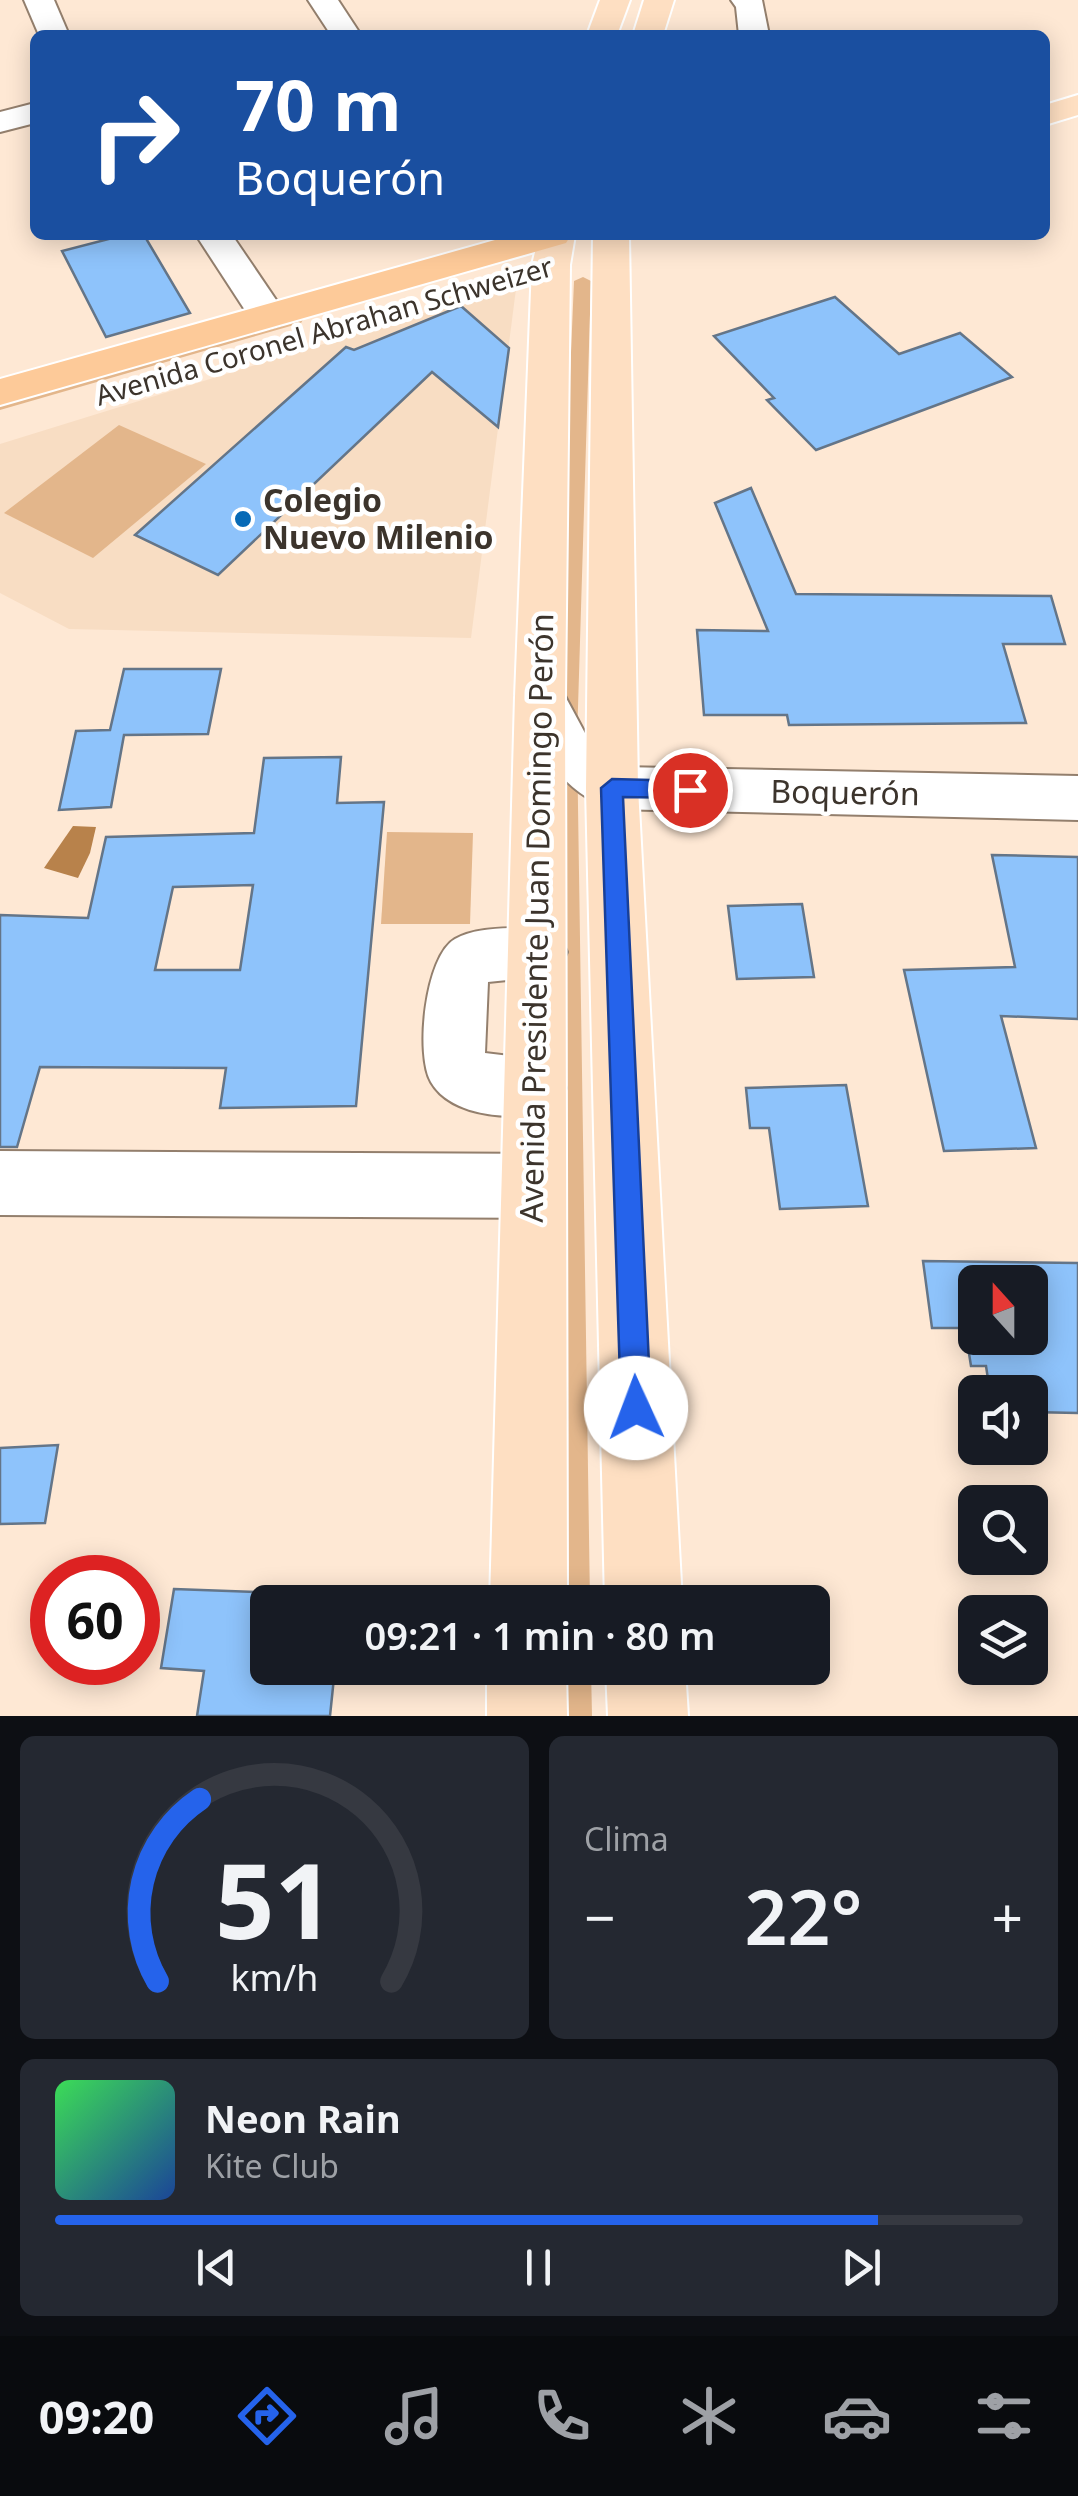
<!DOCTYPE html>
<html lang="es">
<head>
<meta charset="utf-8">
<style>
	body { margin:0; font-family:"Noto Sans",sans-serif; background:#242831; color:#f1f3f6; height:100vh; display:flex; flex-direction:column; font-size:38px; white-space:nowrap }
	* { box-sizing:border-box; margin:0 }
	p { font-size:32px; color:#9ea1a6 }
	.icon { flex:none; width:55px; height:55px; fill:none; stroke:currentColor; stroke-width:2; stroke-linecap:round; stroke-linejoin:round }
	.map { position:relative; height:1716px; overflow:hidden }
	.side { display:flex; flex-direction:column; gap:20px; padding:20px; background:#0d0f14; flex:1 }
	.side>* { flex:none }
	.top-card { position:absolute; left:30px; top:30px; width:1020px; height:210px; border-radius:15px; box-shadow:0 5px 25px #0003; background:#1a4fa0; color:#fff; overflow:hidden }
	.needle { width:65px; rotate:339deg }
	.fabs { position:absolute; left:958px; top:1265px; display:grid; gap:20px }
	.fabs a { display:grid; place-items:center; width:90px; height:90px; border-radius:15px; background:#171b24; box-shadow:0 5px 25px #0003; font-size:50px }
	.speed { position:absolute; left:30px; top:1555px; display:flex; gap:20px; font-size:50px; font-weight:700; text-align:center }
	.speed>* { display:grid; place-content:center; width:130px; height:130px; border-radius:50%; background:#171b24; box-shadow:0 5px 25px #0003; line-height:1 }
	.speed .limit { border:15px solid #d22; background:#fff; color:#111 }
	.pin { position:absolute; display:grid; place-items:center; width:85px; height:85px; color:#fff; margin:-42px; border:5px solid #fff; border-radius:50%; box-shadow:0 2px 10px #0007 }
	.me { position:absolute; width:110px; margin:-55px; rotate:358deg; stroke-linejoin:round; filter:drop-shadow(0 0 8px #0008) }
	.turn { display:flex; align-items:center; gap:35px; height:210px; padding:0 40px; font-size:45px }
	.turn .icon { width:130px; height:130px; stroke-width:2.5 }
	.turn b { display:block; font-size:70px; line-height:85px }
	.big { font-size:75px; font-weight:600; line-height:1.1 }
	.side .tile { flex:1; display:flex; flex-direction:column; justify-content:center; gap:15px; min-width:0; padding:0 35px; border-radius:15px; background:#242831 }
	.side .dial { align-items:center; gap:0 }
	.dial svg { height:260px; overflow:visible; fill:none; stroke:#363941; stroke-width:7; stroke-linecap:round; text-anchor:middle }
	.dial text { fill:#f1f3f6; stroke:none }
	.song { display:flex; align-items:center; gap:30px }
	.cover { width:120px; height:120px; border-radius:15px; background:linear-gradient(135deg,hsl(130 70% 55%),hsl(220 70% 35%)) }
	.played { height:10px; border-radius:5px; background:linear-gradient(90deg,#2563eb 85%,#363941 85%) }
	.keys { display:flex; justify-content:space-around; direction:ltr }
	.heat { display:flex; justify-content:space-between; align-items:center; font-size:55px; direction:ltr }
	.side .tiles { flex:1; display:grid; gap:20px; grid-template-columns:1fr 1fr }
	.tile:last-child { grid-column:span 2 }
	.trip { position:absolute; left:250px; top:1585px; width:580px; height:100px; border-radius:15px; background:#171b24; box-shadow:0 5px 25px #0003; font-weight:600; line-height:100px; text-align:center }
	.menu { display:flex; height:160px; justify-content:space-around; align-items:center; background:#090b0e; color:#9ea1a6 }
	.menu .icon { width:70px; height:70px }
	.menu .selected { color:#2563eb }
	.menu b { font-size:45px; color:#f1f3f6 }
	.map>svg:first-child { display:block }
</style>
</head>
<body>
<div class="map">
<svg width="1078" height="1716" viewBox="0 0 1078 1716">
	<rect width="100%" height="100%" fill="#fee8d4"/>
	<polygon fill="#f8ddc3" points="516,289 471,638 69,629 0,593 0,444 456,303"/>
	<g fill="#e3b68b">
		<polygon points="583,277 591,281 577,740 590,1602 562,1602 555,736 574,281"/>
		<polygon points="304,318 301,323 0,410 0,403"/>
		<polygon points="119,425 206,464 93,558 4,513"/>
		<polygon points="387,832 473,833 470,924 381,924"/>
		<polygon points="562,1668 591,1668 592,1716 563,1716"/>
	</g>
	<polygon fill="#b8824b" points="73,826 96,827 90,853 78,878 44,868"/>
	<g fill="#8ec3fb" stroke="#647588" stroke-width="2.5" fill-rule="evenodd">
		<polygon points="124,235 144,235 190,313 106,337 62,251"/>
		<polygon points="835,297 899,354 960,333 1012,377 816,450 767,400 774,398 714,336"/>
		<polygon points="461,306 509,348 498,427 432,372 218,575 135,535 346,347 354,350"/>
		<polygon points="751,488 796,594 1051,596 1065,644 1003,644 1026,723 789,725 787,715 704,715 697,630 768,631 715,503"/>
		<polygon points="124,669 221,669 208,734 124,735 111,807 59,810 76,731 110,730"/>
		<path d="M341 757 337 803 384 802 356 1106 220 1108 226 1068 40 1067 17 1147H0V915L88 918 106 837 254 833 264 758ZM253 885 240 970H155L173 887Z"/>
		<polygon points="992,855 1078,857 1078,1019 1001,1016 1036,1148 944,1151 904,970 1015,967"/>
		<polygon points="802,904 814,977 737,979 728,906"/>
		<polygon points="846,1085 868,1206 780,1209 769,1128 750,1128 746,1088"/>
		<path d="M923 1261 1078 1263V1413L1030 1412V1392H990L986 1366H971L965 1328H932ZM975 1282H1030V1338H975Z"/>
		<polygon points="58,1445 45,1523 0,1524 0,1448"/>
		<polygon points="174,1589 342,1595 342,1602 268,1602 268,1668 335,1668 330,1716 197,1716 204,1671 161,1668"/>
	</g>
	<g fill="none" stroke-linecap="round" stroke-linejoin="round">
		<defs>
			<g id="minor">
				<polygon points="24,0 54,0 69,35 39,35"/>
				<polygon points="308,0 338,0 361,35 331,35"/>
				<polygon points="731,0 762,0 769,35 739,35 736,7"/>
				<polygon points="35,103 35,123 0,132 0,112"/>
				<polygon points="196,235 232,235 287,316 282,324 268,328 254,324"/>
				<path d="M540 678 558 683 586 735 620 767 1078 776V820L612 809C558 791 538 745 515 697L522 683Z"/>
				<path d="M538 927 558 934 567 952 558 970 538 977 488 982 485 1053 535 1059 557 1067 566 1088 557 1109C522 1122 452 1119 431 1082 415 1055 425 956 455 939 478 926 512 929 538 927Z"/>
				<polygon points="0,1151 533,1154 556,1163 565,1186 556,1209 533,1218 0,1215"/>
			</g>
			<g id="major">
				<polygon points="600,0 630,0 617,35 587,35"/>
				<polygon points="644,0 674,0 663,35 633,35"/>
				<polygon points="1078,95 1078,115 1045,125 1045,105"/>
				<polygon points="539,235 575,235 570,265 565,697 567,1602 490,1602 515,697 532,265"/>
				<polygon points="593,235 629,235 638,788 682,1602 605,1602 586,788"/>
				<polygon points="487,1668 566,1668 567,1716 487,1716"/>
				<polygon points="606,1668 685,1668 688,1716 608,1716"/>
			</g>
			<polygon id="highway" points="513,235 571,235 566,243 0,405 0,379"/>
		</defs>
		<use href="#minor" stroke="#937f6d" stroke-width="4"/>
		<use href="#major" stroke="#fff" stroke-width="4"/>
		<use href="#highway" stroke="#fff" stroke-width="4"/>
		<use href="#minor" fill="#fff" fill-rule="evenodd"/>
		<use href="#major" fill="#fedfc2" fill-rule="evenodd"/>
		<use href="#highway" fill="#fdca99" fill-rule="evenodd"/>
	</g>
	<polygon fill="#2563eb" stroke="#184099" stroke-width="2.5" points="612,779 690,781 700,790 690,798 623,797 651,1408 647,1419 636,1423 626,1419 621,1408 601,788"/>
	<circle fill="#076ab6" stroke="#fff" stroke-width="4" cx="243" cy="519" r="10"/>
	<g text-anchor="middle" stroke-width="9" stroke-linejoin="round" paint-order="stroke">
		<g font-size="28" fill="#3c342c" stroke="#fff">
			<text transform="translate(324 331) rotate(-16)" y="10">Avenida Coronel Abrahan Schweizer</text>
		</g>
		<g font-size="32" font-weight="bold" fill="#3c342c" stroke="#fff" text-anchor="start">
			<text x="263" y="512">Colegio<tspan x="263" dy="37">Nuevo Milenio</tspan></text>
		</g>
		<g font-size="32" fill="#3c342c" stroke="#fff">
			<text transform="translate(845 793) rotate(1)" y="11">Boquerón</text>
			<text transform="translate(537 918) rotate(-89)" y="11">Avenida Presidente Juan Domingo Perón</text>
		</g>
	</g>
</svg>
<div class="fabs">
<a><svg class="needle" viewBox="-14 -14 28 28"><path d="M0-13l5 13h-10z" fill="#e53935"/><path d="M0 13l5-13h-10z" fill="#9ea1a6"/></svg></a>
<a><svg class="icon" aria-label="sound" viewBox="0 0 24 24"><path d="M4 9h4l5-4v14l-5-4H4zM17 9q2 3 0 6"/></svg></a>
<a><svg class="icon" aria-label="search" viewBox="0 0 24 24"><circle cx="10" cy="10" r="6"/><path d="M15 15l6 6"/></svg></a>
<a><svg class="icon" aria-label="layers" viewBox="0 0 24 24"><path d="M12 4l9 5-9 5-9-5zM3 14l9 5 9-5"/></svg></a>
</div>
<div class="speed"><div class="limit">60</div></div>
<div class="pin" style="left:690px;top:790px;background:#d93025"><svg class="icon" aria-label="arrive" viewBox="0 0 24 24"><path d="M6 21V4h12l-3 4 3 4H6"/></svg></div>
<svg class="me" style="left:636px;top:1408px" viewBox="-20 -20 40 40"><circle r="19" fill="#fff"/><path d="M0-13L10 11 0 6-10 11z" fill="#2563eb"/></svg>
<div class="trip">09:21 · 1 min · 80 m</div>
<div class="top-card">
<div class="turn"><svg class="icon" aria-label="right" viewBox="0 0 24 24"><path d="M7 20v-9h11M14 6l5 5-5 5"/></svg><div><b>70 m</b>Boquerón</div></div>
</div>
</div>
<section class="side">
<div class="tiles">
<div class="tile dial"><svg viewBox="0 0 100 80">
<path d="M14 69A42 42 0 1 1 86 69"/>
<path d="M14 69A42 42 0 0 1 27 13" stroke="#2563eb"/>
<text x="50" y="56" font-size="32" font-weight="700">51</text>
<text x="50" y="72" font-size="11">km/h</text>
</svg></div>
<div class="tile"><p>Clima</p>
<div class="heat"><a>−</a><b class="big">22°</b><a>+</a></div>
</div>
<div class="tile">
<div class="song"><i class="cover"></i><div><b>Neon Rain</b><p>Kite Club</p></div></div>
<div class="played"></div>
<div class="keys"><svg class="icon" aria-label="previous" viewBox="0 0 24 24"><path d="M18 5L8 12l10 7zM5 5v14"/></svg><svg class="icon" aria-label="pause" viewBox="0 0 24 24"><path d="M8 5v14M16 5v14"/></svg><svg class="icon" aria-label="next" viewBox="0 0 24 24"><path d="M6 5l10 7-10 7zM19 5v14"/></svg></div>
</div>
</div>
</section>
<nav class="menu">
<b>09:20</b>
<svg class="icon selected" aria-label="directions" viewBox="0 0 24 24"><path d="M12 3l9 9-9 9-9-9zM9 14v-3h6M13 9l2 2-2 2"/></svg>
<svg class="icon" aria-label="music" viewBox="0 0 24 24"><path d="M9 18V5l10-2v13"/><circle cx="6" cy="18" r="3"/><circle cx="16" cy="16" r="3"/></svg>
<svg class="icon" aria-label="phone" viewBox="0 0 24 24"><path d="M5 4h4l2 5-3 2q2 4 5 5l2-3 5 2v4C11 20 4 13 5 4z"/></svg>
<svg class="icon" aria-label="climate" viewBox="0 0 24 24"><path d="M12 3v18M4 7l16 10M4 17L20 7"/></svg>
<svg class="icon" aria-label="car" viewBox="0 0 24 24"><path d="M5 17H2v-5l4-1 3-4h7l3 4 3 1v5h-3M9 17h6M6 11h13"/><circle cx="7" cy="17" r="2"/><circle cx="17" cy="17" r="2"/></svg>
<svg class="icon" aria-label="filters" viewBox="0 0 24 24"><path d="M4 7h16M4 17h16"/><circle cx="9" cy="7" r="2"/><circle cx="15" cy="17" r="2"/></svg>
</nav>
</body>
</html>
